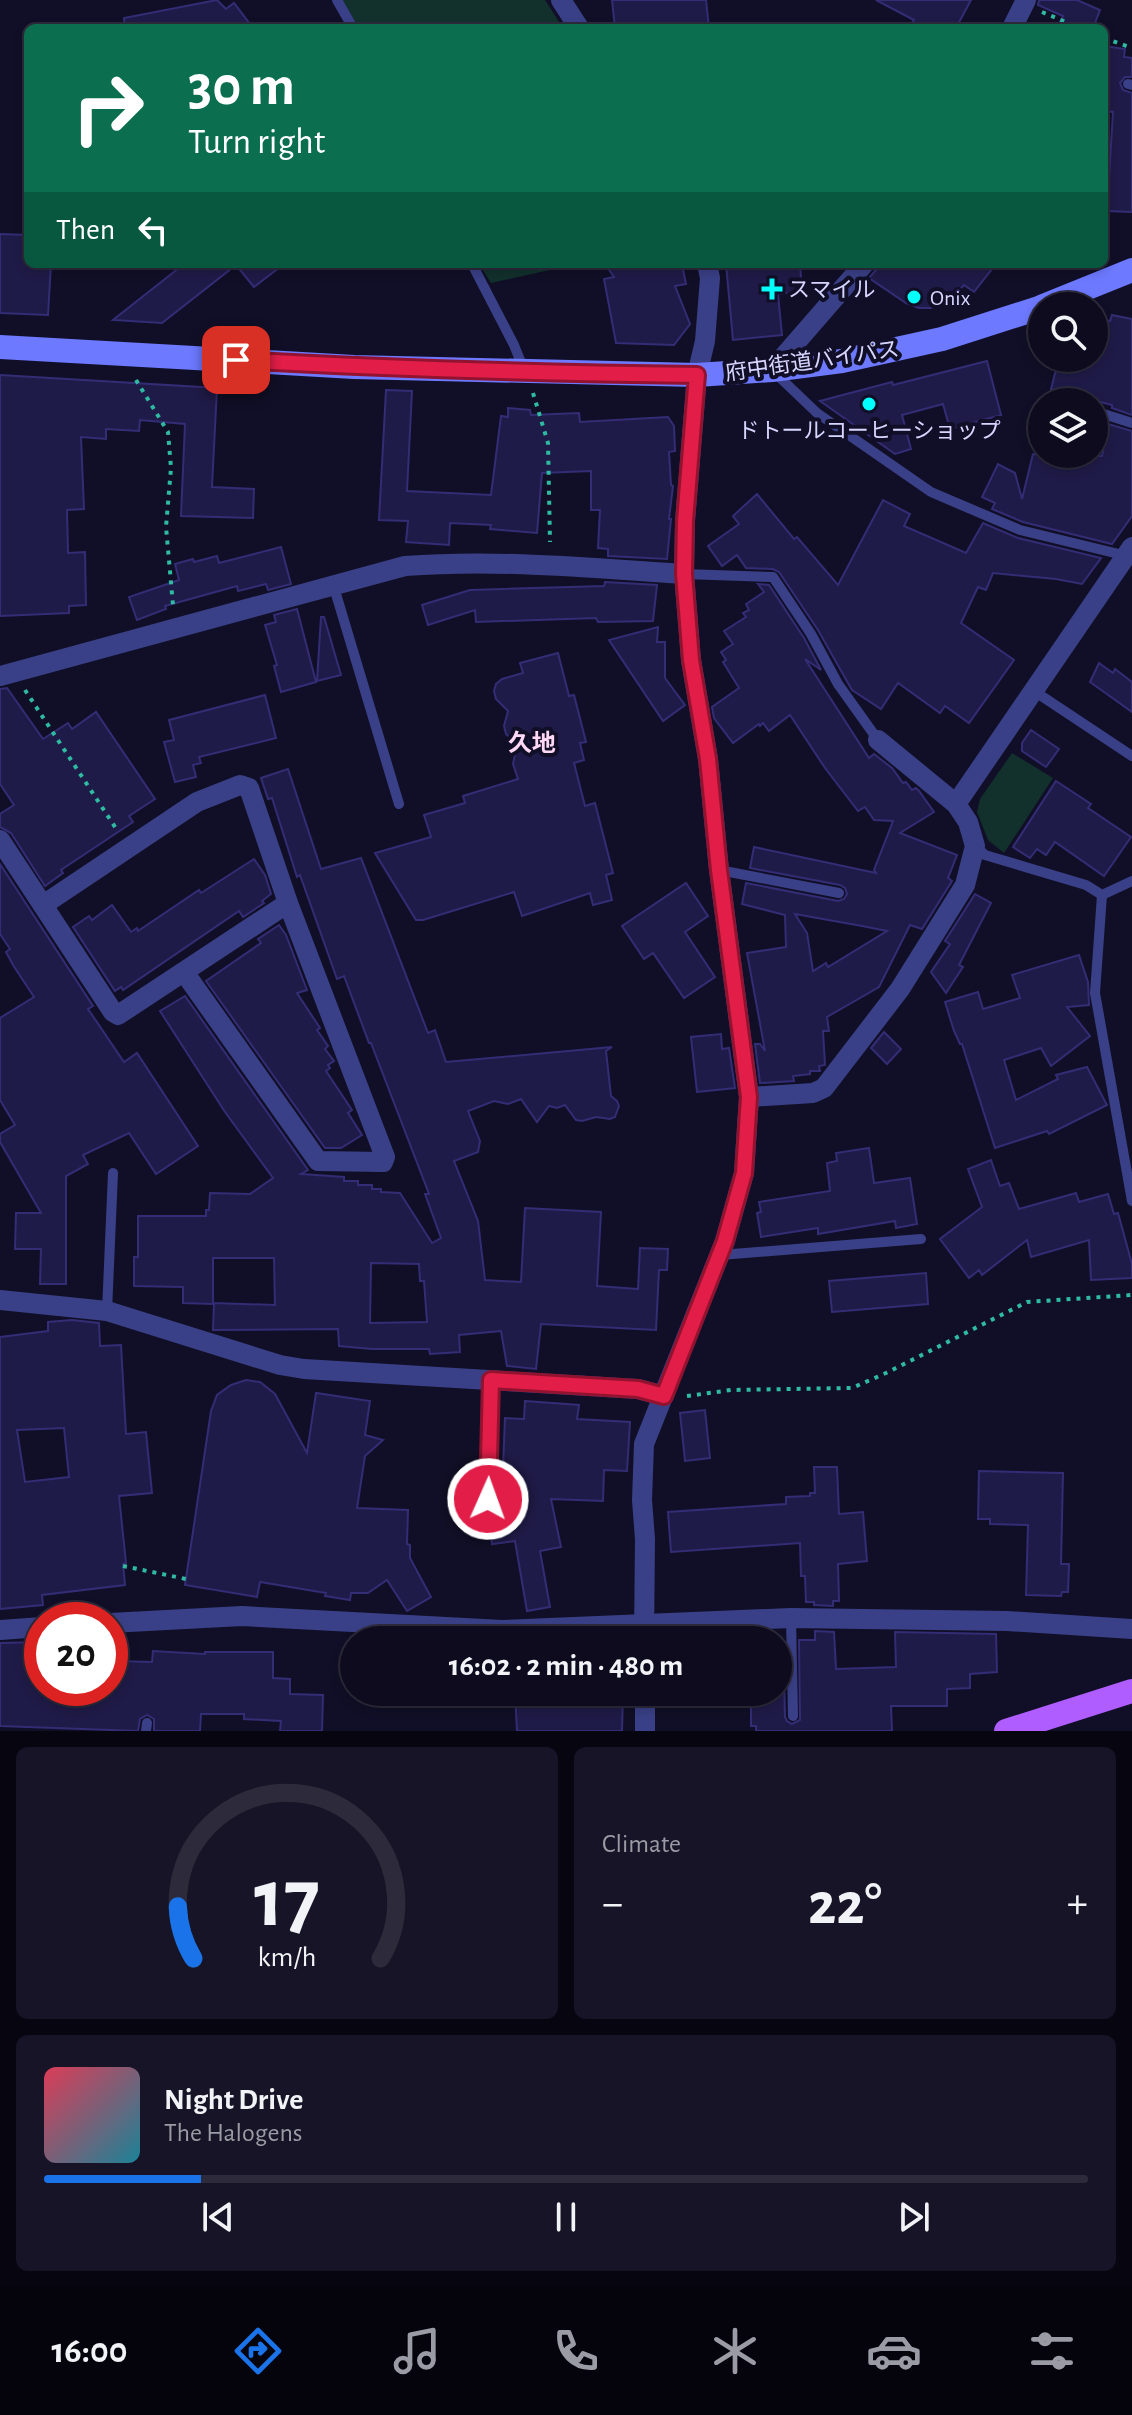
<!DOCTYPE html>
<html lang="en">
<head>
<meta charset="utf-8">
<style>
	body { margin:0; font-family:"Alegreya Sans","Noto Sans JP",sans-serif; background:#161426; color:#f1f3f6; height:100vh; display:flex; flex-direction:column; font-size:30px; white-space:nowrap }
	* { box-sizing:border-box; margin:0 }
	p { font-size:26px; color:#9a9ba4 }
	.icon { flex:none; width:44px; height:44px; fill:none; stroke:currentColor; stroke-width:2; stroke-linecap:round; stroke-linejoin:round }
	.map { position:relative; height:1731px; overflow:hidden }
	.side { display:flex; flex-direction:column; gap:16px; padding:16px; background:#070610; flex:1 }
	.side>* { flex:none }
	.guide { position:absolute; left:24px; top:24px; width:1084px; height:244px; border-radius:12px; box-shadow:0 4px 12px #0003,0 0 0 2px #2d2b3b; background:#0b6e4f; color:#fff; overflow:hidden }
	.tools { position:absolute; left:1028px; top:292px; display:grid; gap:16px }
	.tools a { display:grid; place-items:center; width:80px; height:80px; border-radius:50%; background:#0d0b1d; box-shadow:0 4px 12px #0003,0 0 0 2px #2d2b3b; font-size:40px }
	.speed { position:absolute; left:24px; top:1602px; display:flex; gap:16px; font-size:40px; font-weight:700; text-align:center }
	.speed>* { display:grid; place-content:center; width:104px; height:104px; border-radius:50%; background:#0d0b1d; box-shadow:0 4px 12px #0003,0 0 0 2px #2d2b3b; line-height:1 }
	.speed .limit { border:12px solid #d22; background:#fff; color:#111 }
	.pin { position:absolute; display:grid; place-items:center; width:68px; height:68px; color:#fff; margin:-34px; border-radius:16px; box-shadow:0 4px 12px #0006 }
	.me { position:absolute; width:88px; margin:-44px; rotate:2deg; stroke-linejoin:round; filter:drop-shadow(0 0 6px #0008) }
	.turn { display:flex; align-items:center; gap:28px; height:168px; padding:0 32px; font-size:36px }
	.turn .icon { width:104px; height:104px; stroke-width:2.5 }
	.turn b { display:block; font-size:56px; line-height:68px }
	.then { display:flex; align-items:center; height:76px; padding:0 32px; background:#0003; gap:16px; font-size:30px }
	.big { font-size:60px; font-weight:700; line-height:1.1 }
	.side .tile { flex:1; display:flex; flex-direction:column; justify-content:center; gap:12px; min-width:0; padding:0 28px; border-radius:12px; background:#161426 }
	.side .dial { align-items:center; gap:0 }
	.dial svg { height:208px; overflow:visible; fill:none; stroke:#2d2b3b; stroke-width:7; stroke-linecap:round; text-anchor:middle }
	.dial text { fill:#f1f3f6; stroke:none }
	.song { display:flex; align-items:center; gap:24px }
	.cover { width:96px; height:96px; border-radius:12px; background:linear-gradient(135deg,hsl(350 70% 55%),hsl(190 70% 35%)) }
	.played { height:8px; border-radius:4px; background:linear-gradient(90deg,#1a73e8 15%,#2d2b3b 15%) }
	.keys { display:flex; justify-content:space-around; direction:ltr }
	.heat { display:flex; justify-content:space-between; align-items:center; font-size:44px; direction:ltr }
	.side .tiles { flex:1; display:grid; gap:16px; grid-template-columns:1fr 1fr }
	.tile:last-child { grid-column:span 2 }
	.trip { position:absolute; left:340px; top:1626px; width:452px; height:80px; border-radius:40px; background:#0d0b1d; box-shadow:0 4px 12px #0003,0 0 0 2px #2d2b3b; font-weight:700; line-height:80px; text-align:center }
	.tabs { display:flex; height:128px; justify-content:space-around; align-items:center; background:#05040c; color:#9a9ba4 }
	.tabs .icon { width:56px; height:56px }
	.tabs .on { color:#1a73e8 }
	.tabs b { font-size:36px; color:#f1f3f6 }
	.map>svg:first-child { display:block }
</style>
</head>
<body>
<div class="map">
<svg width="1132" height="1731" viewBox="0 0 1132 1731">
	<rect width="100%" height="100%" fill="#110f27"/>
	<g fill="#12312d">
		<polygon points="342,0 545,0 563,28 359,28"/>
		<polygon points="479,264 577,264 491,283"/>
		<polygon points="1012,753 1053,778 1004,853 988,840 977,812 980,799"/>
	</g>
	<g fill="#1f1b48" stroke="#332d75" stroke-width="2" fill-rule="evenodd">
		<polygon points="217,0 226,9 234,3 253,28 125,28 124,18"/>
		<polygon points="612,0 706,0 709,28 615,28"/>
		<polygon points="876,0 971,0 956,28 909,28 914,20"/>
		<polygon points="1039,0 1077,0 1100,10 1093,28 1057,28 1063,16 1038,5"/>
		<polygon points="1104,46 1125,49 1124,57 1132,58 1132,77 1125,77 1120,83 1123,90 1132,93 1132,212 1107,211 1113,112 1104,111"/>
		<polygon points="0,234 28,235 28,264 51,264 48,315 0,313"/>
		<polygon points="184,264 284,264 254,287 236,265 162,323 113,320"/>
		<polygon points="605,264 682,264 686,284 675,286 690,324 674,345 616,343 604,279 614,277"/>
		<polygon points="726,264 800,264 802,291 778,294 782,335 733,340"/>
		<polygon points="881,264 996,264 974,292 964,285 949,301 931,308 919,308 906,303 869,278"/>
		<polygon points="1112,315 1132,319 1132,415 1112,408 1112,405 1051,389 1059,358 1094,358 1094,318 1110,321"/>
		<polygon points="987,361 1001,415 950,429 943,404 902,415 911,449 895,454 820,401 892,382 893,385"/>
		<polygon points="0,375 217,388 212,487 254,489 253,518 181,516 185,424 140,420 139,431 106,429 106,439 81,437 84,509 67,510 68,553 85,552 86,605 69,606 69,613 0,616"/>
		<polygon points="386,390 412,391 407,491 491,495 501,416 508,417 508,408 530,410 531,415 579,413 580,422 668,417 674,426 675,451 669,452 671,485 673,486 669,519 671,519 667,559 608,556 608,549 598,548 600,510 591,510 591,471 542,473 537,533 490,529 491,525 450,523 449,545 406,542 408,521 379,520"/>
		<polygon points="1108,424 1132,431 1132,516 1112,544 1023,522 992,509 995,503 982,497 998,464 1015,473 1022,499 1033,454 1102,456"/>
		<polygon points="757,494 794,539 797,537 838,585 883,500 910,514 904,526 966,553 983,523 1018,538 1101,558 1082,584 1056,579 993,573 986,590 978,587 961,623 1014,660 969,723 945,706 940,713 898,683 881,709 852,690 818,630 779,572 773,569 746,568 737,555 722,566 708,546 739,524 733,516"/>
		<polygon points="281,547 291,584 268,590 266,584 238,591 237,586 165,606 166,609 137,620 129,597 179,580 175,564 193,559 194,562 217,556 219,563"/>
		<polygon points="605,582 657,585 653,621 598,622 596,618 476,622 475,610 428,625 422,605 470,590 604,586"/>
		<path d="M758 584 769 585 804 638 821 670 805 659 869 758 874 754 892 768 903 783 906 782 912 790 916 788 919 791 934 812 900 833 957 855 948 878 952 881 922 929 910 925 879 987 827 1017 829 1031H823L825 1065 819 1066 820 1071H810V1074L793 1076 794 1081 760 1083 755 1044H760L765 1051 747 953 786 947 785 915 742 904 746 883 838 901 844 899 847 894 845 888 840 885 750 868 754 847 876 873 874 870 893 821 874 820 865 807 858 811 825 768 790 715 769 731 763 723 760 726 759 724 733 743 714 718 712 707 739 688 723 662 726 660 721 652 733 644 724 631 746 617 743 613 749 610 746 604 764 592ZM795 914 862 926 887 931 828 967 826 963 813 971 807 933Z"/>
		<polygon points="297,609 316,682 281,692 274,666 277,665 265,625 276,622 274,615"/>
		<polygon points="321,617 324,617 341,675 317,681"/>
		<polygon points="658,627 657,642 665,642 665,678 685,705 663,721 609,640"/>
		<polygon points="558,653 569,696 574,695 586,742 580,743 584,760 574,763 585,806 595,803 613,873 606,875 612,900 593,905 590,893 522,916 514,892 423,920 416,920 375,853 431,837 424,815 465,803 463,796 518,779 513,764 517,745 506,734 504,726 508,711 496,699 494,691 496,684 502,679 523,673 520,663"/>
		<polygon points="1099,663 1113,673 1115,669 1132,682 1132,712 1090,682"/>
		<polygon points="7,688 43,739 68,723 72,729 96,712 155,799 129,816 133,822 61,870 63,873 45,886 11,833 0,827 0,814 14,805 0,784 0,689"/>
		<polygon points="265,695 276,738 199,757 201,763 193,765 196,777 175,782 164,742 174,740 169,720"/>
		<polygon points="1031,730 1059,749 1046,767 1022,751 1022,743"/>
		<path d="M288 769 321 869 361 858 428 1033 435 1030 446 1062 612 1047 606 1051 611 1096 617 1101 619 1106 615 1117 610 1119 596 1117 582 1121 576 1120 565 1105 557 1108 549 1106 537 1122 521 1099 508 1104 494 1101 468 1111 480 1141 478 1152 454 1161 478 1221 485 1280 521 1282 525 1208 601 1212 597 1286 638 1289 640 1248 668 1249 667 1270H659L656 1330 541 1324 536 1369 507 1366 501 1331 459 1335 460 1352 430 1354 429 1349H372L339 1346 338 1329 213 1330 214 1303 275 1305 274 1258H213V1304L183 1303V1287L134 1286V1257H138V1216H206V1210H209L210 1193 250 1194 273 1178 225 1112 160 1011 185 996 308 1170 301 1174 344 1177V1181H358V1185H372V1189H381V1192L400 1193 432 1243 441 1238 425 1194H429L371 1043H369L344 976 337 979 300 875 297 877 272 798 268 799 261 778ZM371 1263 419 1264 420 1281H424L427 1322 370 1323Z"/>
		<polygon points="1056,781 1091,804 1088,808 1131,837 1104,876 1055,842 1046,855 1037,849 1030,858 1013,847"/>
		<polygon points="254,859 265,875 271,894 262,901 264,903 243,917 239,911 123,990 121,987 115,991 73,927 89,916 92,920 112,905 131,932 137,928 138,931 199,890 201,893"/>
		<polygon points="0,864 93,1006 88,1009 124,1062 137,1053 198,1146 156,1174 129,1133 83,1155 88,1164 66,1176 66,1284 40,1284 41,1249 15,1249 16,1213 41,1213 0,1142 0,1134 15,1125 0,1100 0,1018 34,997 13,965 6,952 10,949 0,934"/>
		<polygon points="686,883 708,916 685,932 715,977 684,998 653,953 644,959 622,926"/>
		<polygon points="975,894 991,903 959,965 963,967 946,993 931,972 950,944 945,941"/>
		<polygon points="279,925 286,935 307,990 297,993 320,1028 317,1030 328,1046 325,1049 334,1061 328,1065 330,1068 326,1071 352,1110 348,1113 362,1135 341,1148 325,1148 206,981 261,943 258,939"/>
		<polygon points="1079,955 1088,982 1089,1005 1067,1007 1090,1036 1051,1066 1041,1048 1004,1060 1016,1100 1058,1079 1056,1075 1087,1067 1107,1105 1049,1134 1047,1131 995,1148 962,1044 960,1044 954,1031 945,1002 978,992 983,1009 1020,998 1012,975"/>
		<polygon points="884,1032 901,1049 887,1064 871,1048"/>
		<polygon points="721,1034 722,1049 729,1048 735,1088 697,1092 691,1037"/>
		<polygon points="869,1148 874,1183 910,1178 917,1224 896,1228 895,1221 818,1234 818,1228 761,1237 757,1213 761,1212 759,1202 830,1191 827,1163 837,1161 836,1153"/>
		<polygon points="991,1160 1000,1186 1009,1183 1019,1209 1076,1193 1079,1202 1108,1194 1114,1214 1118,1213 1132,1264 1132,1278 1091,1280 1089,1240 1031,1257 1027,1240 982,1275 979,1270 969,1278 940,1239 982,1207 968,1169"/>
		<polygon points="926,1273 928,1304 832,1312 829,1281"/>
		<path d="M72 1320 99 1323 100 1346 121 1345 126 1434 146 1432 152 1493 119 1496 126 1563 123 1564 125 1585 42 1595 43 1605 0 1609V1337L48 1331V1322ZM64 1428 69 1477 25 1482 17 1430Z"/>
		<polygon points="246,1380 260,1382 275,1394 307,1453 316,1393 370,1401 365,1435 383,1440 365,1456 357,1508 408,1510 407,1544 410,1545 410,1558 431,1597 407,1611 387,1580 368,1593 351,1593 350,1600 325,1596 326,1593 260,1582 257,1597 185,1585 211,1411 217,1395 231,1385"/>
		<polygon points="525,1401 579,1405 577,1419 630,1422 627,1471 604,1470 603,1501 551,1499 561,1547 540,1551 550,1607 527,1611 515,1541 492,1544 489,1512 501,1509 520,1511 526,1505 522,1496 502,1493 505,1418 524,1419"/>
		<polygon points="705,1410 710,1458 685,1461 680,1413"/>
		<polygon points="814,1467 837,1467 839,1514 863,1512 867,1561 838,1564 839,1601 833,1601 833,1606 814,1605 814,1602 806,1602 805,1576 801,1576 800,1543 671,1552 668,1512 786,1504 786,1497 810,1496 810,1493 815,1493"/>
		<polygon points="979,1471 1063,1473 1061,1564 1069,1564 1068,1592 1062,1592 1061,1596 1026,1595 1028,1525 990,1524 990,1519 978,1519"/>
		<polygon points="815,1631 834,1632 836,1669 896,1667 895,1632 996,1634 997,1672 970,1674 970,1688 947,1689 947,1706 891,1706 892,1731 756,1731 756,1726 751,1726 751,1692 778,1692 778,1641 783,1641 785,1717 787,1721 792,1724 800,1720 799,1640 815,1640"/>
		<polygon points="42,1642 42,1688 110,1688 110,1676 114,1676 114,1661 152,1662 153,1651 205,1654 205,1652 273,1652 273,1678 290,1679 290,1694 323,1695 322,1731 280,1731 281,1721 244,1719 244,1714 201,1714 200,1731 154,1731 154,1719 147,1715 140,1719 138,1731 0,1726 0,1643"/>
		<polygon points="515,1692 623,1692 622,1731 517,1731"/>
	</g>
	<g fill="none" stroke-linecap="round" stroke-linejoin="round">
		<g stroke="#2fbaa2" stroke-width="4" stroke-dasharray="4 6" stroke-linecap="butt">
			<polyline points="1042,12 1080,28"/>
			<polyline points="1104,38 1132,48"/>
			<polyline points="136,380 168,432 171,468 166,527 173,605"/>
			<polyline points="533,393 548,443 550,542"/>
			<polyline points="25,690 117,830"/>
			<polyline points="687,1396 731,1390 852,1388 886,1373 1027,1302 1132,1295"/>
			<polyline points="123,1566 186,1579"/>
		</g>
		<g stroke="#3a4087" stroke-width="10">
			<polyline points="337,0 353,28"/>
			<polyline points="1128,84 1132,85"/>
			<polyline points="472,264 514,345 524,370"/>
			<polyline points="773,371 817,413 931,492 1020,530 1127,556"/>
			<polyline points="1094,411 1132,423"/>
			<polyline points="684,574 773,577 811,634 838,684 878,740"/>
			<polyline points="333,584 399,804"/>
			<polyline points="1034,691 1132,756"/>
			<polyline points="975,846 985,855 1086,885 1102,895 1095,993 1132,1201"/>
			<polyline points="719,870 839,893"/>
			<polyline points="1102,895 1132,881"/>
			<polyline points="720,1255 921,1239"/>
			<polyline points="107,1311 113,1173"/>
			<polyline points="491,1380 488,1499 518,1503"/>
			<polyline points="791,1618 793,1716"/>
			<polyline points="146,1731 147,1723"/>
		</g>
		<g stroke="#3a4087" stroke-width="20">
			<polyline points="561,0 579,28"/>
			<polyline points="1012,28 1026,0"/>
			<polyline points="772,370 864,264"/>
			<path d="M0 676 405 566C498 559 591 568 684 574"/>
			<polyline points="956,804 1132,547"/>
			<polyline points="0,840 113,1012 118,1015 288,903"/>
			<polyline points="43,905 197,802 240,785 249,788 288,903 385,1157 383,1162 318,1161 184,972"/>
			<polyline points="749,1097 813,1093 824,1088 900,989 965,885 975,846 968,822 956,804 878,740"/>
			<polyline points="0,1300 107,1311 280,1365 304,1369 638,1389 664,1396"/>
			<polyline points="110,1623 242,1616 502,1630 791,1618 1007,1621 1132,1629"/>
			<polyline points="0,1630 42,1627"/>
			<polyline points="644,1640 645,1539 642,1500 644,1444 725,1241 744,1173 749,1097 719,870 708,759 691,660 684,574 685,521 697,375 705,341 710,278 707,264"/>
			<polyline points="645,1692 645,1731"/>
		</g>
		<g stroke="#6d79ff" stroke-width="24">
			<polyline points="1043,306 1132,270"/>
			<polyline points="0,347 354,367 697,375 772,370 842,361 942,339 1042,307"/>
		</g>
		<polyline stroke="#b05dff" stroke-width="24" points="1006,1731 1132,1691"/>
	</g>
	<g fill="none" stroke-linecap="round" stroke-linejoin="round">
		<defs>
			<path id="route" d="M236 360C390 369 543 373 697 375L685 521 684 574 691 660 708 759 719 870 749 1097 744 1173 725 1241 664 1396 638 1389 491 1380 488 1499"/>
		</defs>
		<use href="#route" stroke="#92132f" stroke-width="20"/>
		<use href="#route" stroke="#e11d48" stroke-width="14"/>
	</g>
	<g fill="#02fffc" stroke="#110f27" stroke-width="3">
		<path d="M768 277h8v8h8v8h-8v8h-8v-8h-8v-8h8z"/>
		<circle cx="914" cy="297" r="8"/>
		<circle cx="869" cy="404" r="8"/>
	</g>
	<g text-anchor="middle" stroke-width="8" stroke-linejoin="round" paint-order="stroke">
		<g font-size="22" fill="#d6d6ff" stroke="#110f27" text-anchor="start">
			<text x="788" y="297">スマイル</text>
			<text x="930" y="305">Onix</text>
			<text x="869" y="438" text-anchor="middle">ドトールコーヒーショップ</text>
		</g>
		<g font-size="22" fill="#d6d6ff" stroke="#110f27">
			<text transform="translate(812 360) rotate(-8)" y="8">府中街道バイパス</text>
		</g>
		<g font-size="24" font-weight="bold" fill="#ffd8f5" stroke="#110f27">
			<text x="532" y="751">久地</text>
		</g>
	</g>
</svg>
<div class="tools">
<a><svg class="icon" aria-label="search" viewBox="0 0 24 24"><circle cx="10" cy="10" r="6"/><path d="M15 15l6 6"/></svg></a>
<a><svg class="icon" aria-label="layers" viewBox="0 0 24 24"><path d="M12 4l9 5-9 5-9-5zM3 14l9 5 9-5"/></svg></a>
</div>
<div class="speed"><div class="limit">20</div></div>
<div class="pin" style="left:236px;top:360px;background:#d93025"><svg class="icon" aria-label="arrive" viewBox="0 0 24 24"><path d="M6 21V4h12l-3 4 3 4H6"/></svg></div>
<svg class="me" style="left:488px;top:1499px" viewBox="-20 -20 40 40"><circle r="17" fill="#e11d48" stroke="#fff" stroke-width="3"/><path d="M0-11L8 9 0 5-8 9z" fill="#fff"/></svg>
<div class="trip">16:02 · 2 min · 480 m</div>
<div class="guide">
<div class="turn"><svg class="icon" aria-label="right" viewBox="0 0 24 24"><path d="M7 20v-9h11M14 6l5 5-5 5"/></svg><div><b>30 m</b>Turn right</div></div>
<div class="then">Then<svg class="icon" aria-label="left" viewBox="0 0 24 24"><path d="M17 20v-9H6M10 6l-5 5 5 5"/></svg></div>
</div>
</div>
<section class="side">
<div class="tiles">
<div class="tile dial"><svg viewBox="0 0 100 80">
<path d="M14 69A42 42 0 1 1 86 69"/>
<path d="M14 69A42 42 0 0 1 8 49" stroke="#1a73e8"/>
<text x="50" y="56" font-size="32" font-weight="700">17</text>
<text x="50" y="72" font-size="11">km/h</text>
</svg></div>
<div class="tile"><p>Climate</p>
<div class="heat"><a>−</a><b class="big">22°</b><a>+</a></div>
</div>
<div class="tile">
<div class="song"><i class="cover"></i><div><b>Night Drive</b><p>The Halogens</p></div></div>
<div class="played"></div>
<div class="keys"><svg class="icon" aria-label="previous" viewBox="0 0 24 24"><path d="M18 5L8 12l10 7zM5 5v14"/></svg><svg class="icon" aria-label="pause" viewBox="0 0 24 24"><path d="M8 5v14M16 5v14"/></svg><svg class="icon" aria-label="next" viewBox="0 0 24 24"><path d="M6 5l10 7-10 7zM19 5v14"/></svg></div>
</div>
</div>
</section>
<nav class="tabs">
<b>16:00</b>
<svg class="icon on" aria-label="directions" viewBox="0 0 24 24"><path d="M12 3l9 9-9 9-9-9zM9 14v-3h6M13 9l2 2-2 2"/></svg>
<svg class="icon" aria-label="music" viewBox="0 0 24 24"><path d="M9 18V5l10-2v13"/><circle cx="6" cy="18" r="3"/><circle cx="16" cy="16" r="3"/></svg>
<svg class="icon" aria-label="phone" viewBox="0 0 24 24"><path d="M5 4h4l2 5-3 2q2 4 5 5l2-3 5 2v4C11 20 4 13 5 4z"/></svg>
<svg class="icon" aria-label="climate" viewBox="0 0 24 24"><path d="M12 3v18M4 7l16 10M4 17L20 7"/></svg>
<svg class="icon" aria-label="car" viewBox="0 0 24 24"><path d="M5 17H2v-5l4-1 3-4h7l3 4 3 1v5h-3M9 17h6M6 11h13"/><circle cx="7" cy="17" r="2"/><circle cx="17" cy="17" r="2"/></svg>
<svg class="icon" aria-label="filters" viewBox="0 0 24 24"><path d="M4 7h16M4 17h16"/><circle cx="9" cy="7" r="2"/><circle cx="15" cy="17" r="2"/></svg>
</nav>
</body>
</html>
